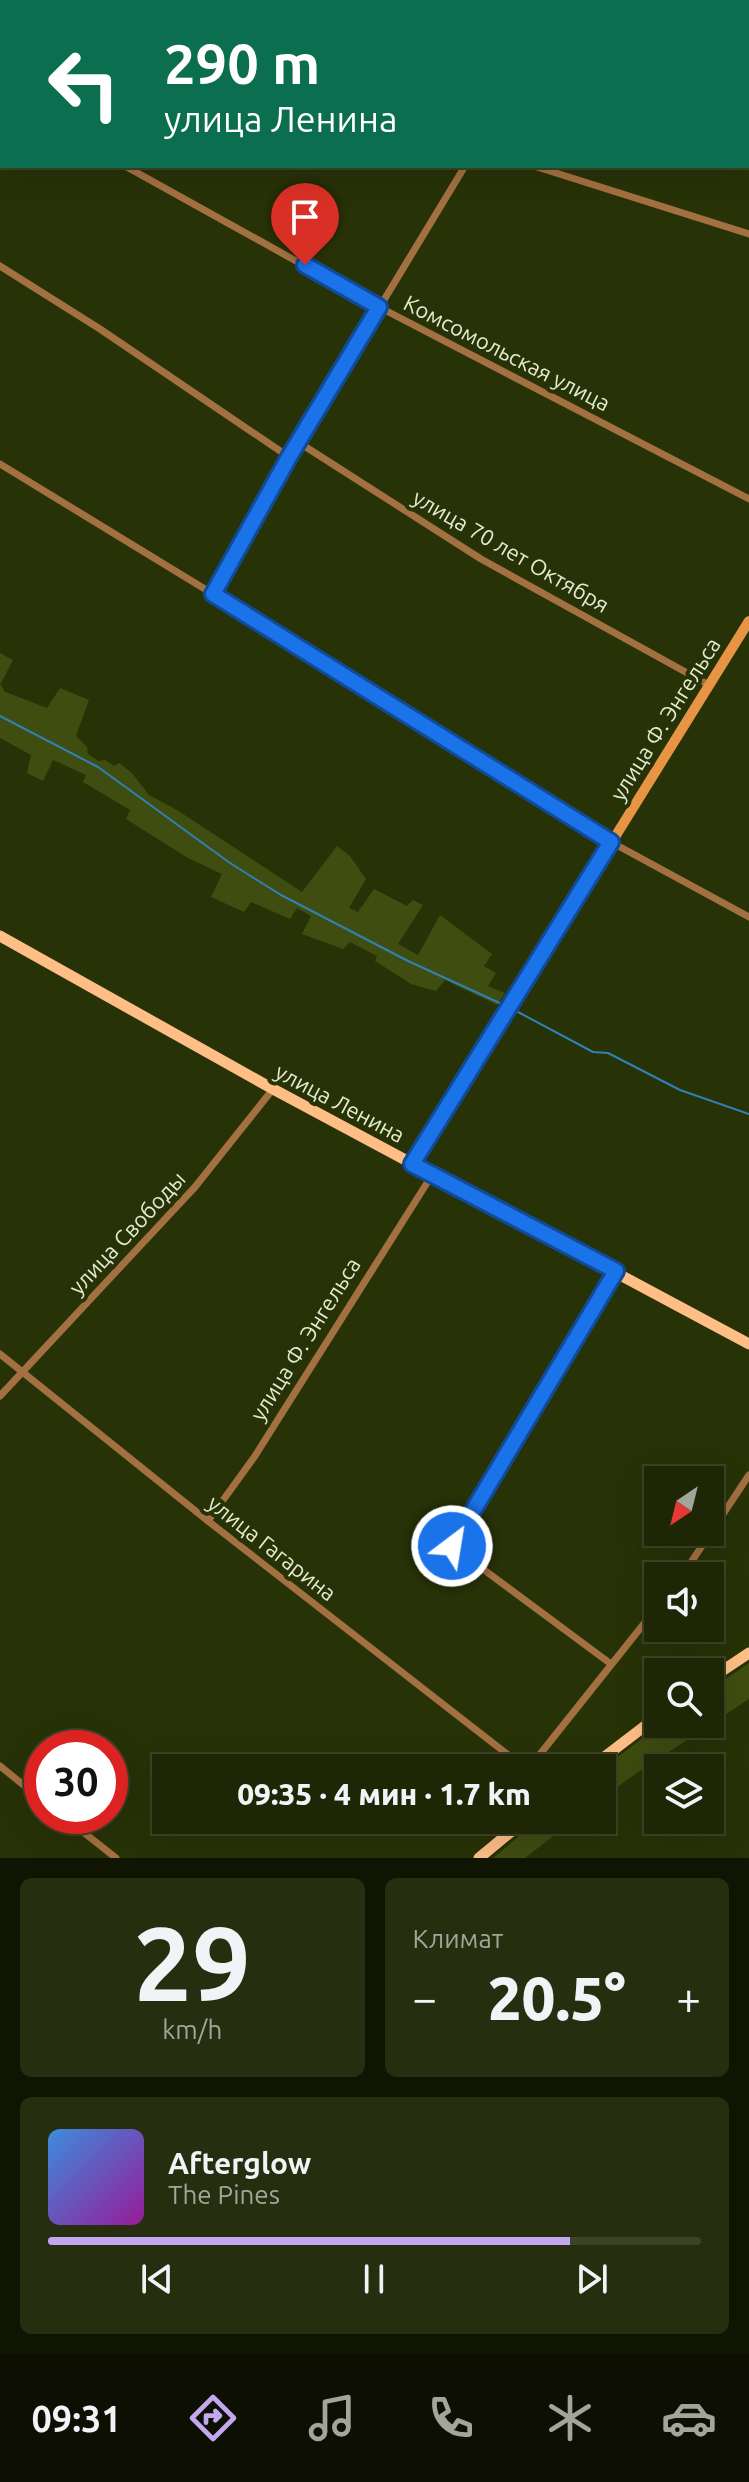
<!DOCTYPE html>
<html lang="ru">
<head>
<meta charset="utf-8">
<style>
	body { margin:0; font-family:Ubuntu,sans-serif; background:#262e0f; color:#f1f3f6; height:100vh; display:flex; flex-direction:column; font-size:30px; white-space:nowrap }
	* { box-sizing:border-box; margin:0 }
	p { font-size:26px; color:#a1a59a }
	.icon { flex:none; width:44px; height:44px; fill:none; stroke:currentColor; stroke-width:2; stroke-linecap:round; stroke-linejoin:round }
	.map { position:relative; height:1858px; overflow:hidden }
	.drawer { display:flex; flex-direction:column; gap:20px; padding:20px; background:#101503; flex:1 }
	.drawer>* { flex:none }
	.guide { position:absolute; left:0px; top:0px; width:750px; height:168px; box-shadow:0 8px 32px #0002,0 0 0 2px #3c4327; background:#0b6e4f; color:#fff; overflow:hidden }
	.needle { width:52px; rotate:215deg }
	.buttons { position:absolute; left:644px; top:1466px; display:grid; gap:16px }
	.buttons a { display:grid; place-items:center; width:80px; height:80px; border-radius:0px; background:#1e2605; box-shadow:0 8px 32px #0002,0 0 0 2px #3c4327; font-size:40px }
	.speed { position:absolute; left:24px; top:1730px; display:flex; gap:16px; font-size:40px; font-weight:700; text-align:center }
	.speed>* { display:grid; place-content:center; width:104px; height:104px; border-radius:50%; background:#1e2605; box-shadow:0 8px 32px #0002,0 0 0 2px #3c4327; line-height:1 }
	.speed .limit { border:12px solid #d22; background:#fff; color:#111 }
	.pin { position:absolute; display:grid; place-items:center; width:68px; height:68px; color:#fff; margin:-82px -34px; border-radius:50% 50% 50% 0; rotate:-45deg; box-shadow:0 0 8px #0007 }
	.pin .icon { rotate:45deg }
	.me { position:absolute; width:88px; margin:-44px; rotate:31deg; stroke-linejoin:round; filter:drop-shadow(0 0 6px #0008) }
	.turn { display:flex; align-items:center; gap:28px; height:168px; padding:0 32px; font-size:36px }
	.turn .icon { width:104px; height:104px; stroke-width:2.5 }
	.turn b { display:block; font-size:56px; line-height:68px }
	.big { font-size:60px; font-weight:800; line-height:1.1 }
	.drawer .card { flex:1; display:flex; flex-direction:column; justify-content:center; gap:12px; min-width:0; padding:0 28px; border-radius:12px; background:#262e0f }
	.drawer .dial { align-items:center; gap:0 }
	.dial b { font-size:104px; line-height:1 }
	.song { display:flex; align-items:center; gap:24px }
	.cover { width:96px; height:96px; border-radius:12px; background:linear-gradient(135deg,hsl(210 70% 55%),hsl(300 70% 35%)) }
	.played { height:8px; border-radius:4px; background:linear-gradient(90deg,#c4a7f1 80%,#3c4327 80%) }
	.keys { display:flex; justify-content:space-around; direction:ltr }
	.heat { display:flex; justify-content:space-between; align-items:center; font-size:44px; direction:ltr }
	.drawer .tiles { flex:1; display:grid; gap:20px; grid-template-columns:1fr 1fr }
	.card:last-child { grid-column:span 2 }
	.trip { position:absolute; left:152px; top:1754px; width:464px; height:80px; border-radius:0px; background:#1e2605; box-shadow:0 8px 32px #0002,0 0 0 2px #3c4327; font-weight:800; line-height:80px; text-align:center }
	.dock { display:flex; height:128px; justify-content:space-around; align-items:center; background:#0c0f02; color:#a1a59a }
	.dock .icon { width:56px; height:56px }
	.dock .active { color:#c4a7f1 }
	.dock b { font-size:36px; color:#f1f3f6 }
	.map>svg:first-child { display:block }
</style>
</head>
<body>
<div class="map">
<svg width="749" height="1858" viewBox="0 0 749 1858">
	<rect width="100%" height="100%" fill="#283207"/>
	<g fill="#3f4d10">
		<polygon points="0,653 13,660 0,685 4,689 3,691 47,708 60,688 89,700 76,736 87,747 88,754 99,761 105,760 114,766 119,763 132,773 149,795 177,810 302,892 337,846 350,856 366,879 349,908 358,912 374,889 407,906 413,900 423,905 398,944 418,955 440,915 492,954 484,966 496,973 488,986 505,993 497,1005 445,980 436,991 411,984 375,961 377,956 350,942 343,949 302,934 311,916 297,908 290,919 251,902 244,912 211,897 222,874 188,858 126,819 130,810 83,782 86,775 53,760 43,781 27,773 31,755 0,738"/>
		<polygon points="749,1663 749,1699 631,1777 602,1799 602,1769 661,1724 710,1724 710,1690"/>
		<polygon points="538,1820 574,1820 525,1858 493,1858"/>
	</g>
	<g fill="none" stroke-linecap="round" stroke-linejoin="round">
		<g stroke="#3081b7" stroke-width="2">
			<polyline points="591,0 597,2"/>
			<polyline points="748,63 749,63"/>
			<polyline points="0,716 98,767 230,863 281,895 408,961 504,1005"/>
			<polyline points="518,1012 593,1052 608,1053 680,1090 749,1114"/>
		</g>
		<g stroke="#a37041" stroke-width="7">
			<polyline points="489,2 490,0"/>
			<polyline points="0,67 2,67"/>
			<polyline points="0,99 2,100"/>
			<polyline points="125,166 379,307 749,499"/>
			<polyline points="534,166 749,234"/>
			<polyline points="0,266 100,329 289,457"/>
			<polyline points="298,442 481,559 709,685"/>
			<polyline points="0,464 213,594 611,842 749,917"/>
			<polyline points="213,594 289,457 465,166"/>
			<polyline points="0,1354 208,1521 525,1768"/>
			<polyline points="0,1396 195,1187 273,1089"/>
			<polyline points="208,1521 255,1456 432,1175"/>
			<polyline points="682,1576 749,1475"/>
			<polyline points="611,1664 452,1546 616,1271"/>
			<polyline points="0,1766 42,1800"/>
			<polyline points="529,1768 658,1606"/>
			<polyline points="63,1816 116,1858"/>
		</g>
		<polyline stroke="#e79444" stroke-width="10" points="412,1164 749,621"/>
		<g stroke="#febe86" stroke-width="11">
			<polyline points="0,936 273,1089 749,1344"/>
			<polyline points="710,1679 749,1653"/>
			<polyline points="590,1768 658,1716"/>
			<polyline points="479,1858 525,1820"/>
		</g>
	</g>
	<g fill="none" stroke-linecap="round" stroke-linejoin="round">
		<defs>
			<polyline id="route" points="305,265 379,307 289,457 213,594 611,842 412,1164 616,1271 452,1546"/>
		</defs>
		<use href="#route" stroke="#114b97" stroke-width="20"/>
		<use href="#route" stroke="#1a73e8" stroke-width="14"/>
	</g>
	<g text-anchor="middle" stroke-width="8" stroke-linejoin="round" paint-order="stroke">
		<g font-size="22" fill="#e3eccf" stroke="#283207">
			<text transform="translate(507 353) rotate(27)" y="8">Комсомольская улица</text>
			<text transform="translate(511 551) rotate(30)" y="8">улица 70 лет Октября</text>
			<text transform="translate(665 719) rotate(-58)" y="8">улица Ф. Энгельса</text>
			<text transform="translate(340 1103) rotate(28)" y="8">улица Ленина</text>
			<text transform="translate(127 1233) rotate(-47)" y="8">улица Свободы</text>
			<text transform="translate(305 1339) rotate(-58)" y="8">улица Ф. Энгельса</text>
			<text transform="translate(272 1548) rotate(38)" y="8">улица Гагарина</text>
		</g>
	</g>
</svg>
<div class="buttons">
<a><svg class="needle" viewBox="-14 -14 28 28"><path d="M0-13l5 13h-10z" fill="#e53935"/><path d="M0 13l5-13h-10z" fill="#a1a59a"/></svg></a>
<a><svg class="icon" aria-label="sound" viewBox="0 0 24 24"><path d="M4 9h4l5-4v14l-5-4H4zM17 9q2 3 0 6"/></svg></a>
<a><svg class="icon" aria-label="search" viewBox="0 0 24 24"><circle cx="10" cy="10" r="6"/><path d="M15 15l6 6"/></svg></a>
<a><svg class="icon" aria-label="layers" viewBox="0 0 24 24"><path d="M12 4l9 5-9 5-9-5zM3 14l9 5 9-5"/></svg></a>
</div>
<div class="speed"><div class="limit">30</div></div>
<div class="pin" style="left:305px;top:265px;background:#d93025"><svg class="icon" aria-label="arrive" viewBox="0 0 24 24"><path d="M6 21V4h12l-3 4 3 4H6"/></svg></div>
<svg class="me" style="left:452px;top:1546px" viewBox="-20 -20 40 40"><circle r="17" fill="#1a73e8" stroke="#fff" stroke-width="3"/><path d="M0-11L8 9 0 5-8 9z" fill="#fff"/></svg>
<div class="trip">09:35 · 4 мин · 1.7 km</div>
<div class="guide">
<div class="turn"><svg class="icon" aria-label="left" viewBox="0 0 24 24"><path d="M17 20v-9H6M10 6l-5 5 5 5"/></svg><div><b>290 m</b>улица Ленина</div></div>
</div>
</div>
<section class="drawer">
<div class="tiles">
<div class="card dial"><b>29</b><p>km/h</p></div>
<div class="card"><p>Климат</p>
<div class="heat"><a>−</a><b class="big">20.5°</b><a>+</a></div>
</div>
<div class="card">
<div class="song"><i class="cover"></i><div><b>Afterglow</b><p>The Pines</p></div></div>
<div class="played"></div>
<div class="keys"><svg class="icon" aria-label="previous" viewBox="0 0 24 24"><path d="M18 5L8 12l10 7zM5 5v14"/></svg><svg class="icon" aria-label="pause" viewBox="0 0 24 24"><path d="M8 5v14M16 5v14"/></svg><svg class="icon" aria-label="next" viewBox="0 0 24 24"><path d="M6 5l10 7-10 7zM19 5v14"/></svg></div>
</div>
</div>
</section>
<nav class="dock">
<b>09:31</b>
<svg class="icon active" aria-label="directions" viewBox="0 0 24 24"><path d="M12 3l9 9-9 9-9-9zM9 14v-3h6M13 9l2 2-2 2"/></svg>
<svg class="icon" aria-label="music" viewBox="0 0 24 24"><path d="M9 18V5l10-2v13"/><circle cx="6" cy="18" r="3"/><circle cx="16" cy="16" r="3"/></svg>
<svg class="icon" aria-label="phone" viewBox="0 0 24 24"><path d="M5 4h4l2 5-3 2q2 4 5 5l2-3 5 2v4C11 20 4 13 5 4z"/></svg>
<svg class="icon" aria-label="climate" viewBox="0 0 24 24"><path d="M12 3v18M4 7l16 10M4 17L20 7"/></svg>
<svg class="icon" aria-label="car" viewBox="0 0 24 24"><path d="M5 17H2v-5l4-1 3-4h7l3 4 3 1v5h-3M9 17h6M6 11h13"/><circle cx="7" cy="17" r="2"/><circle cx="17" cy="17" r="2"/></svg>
</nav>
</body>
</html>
